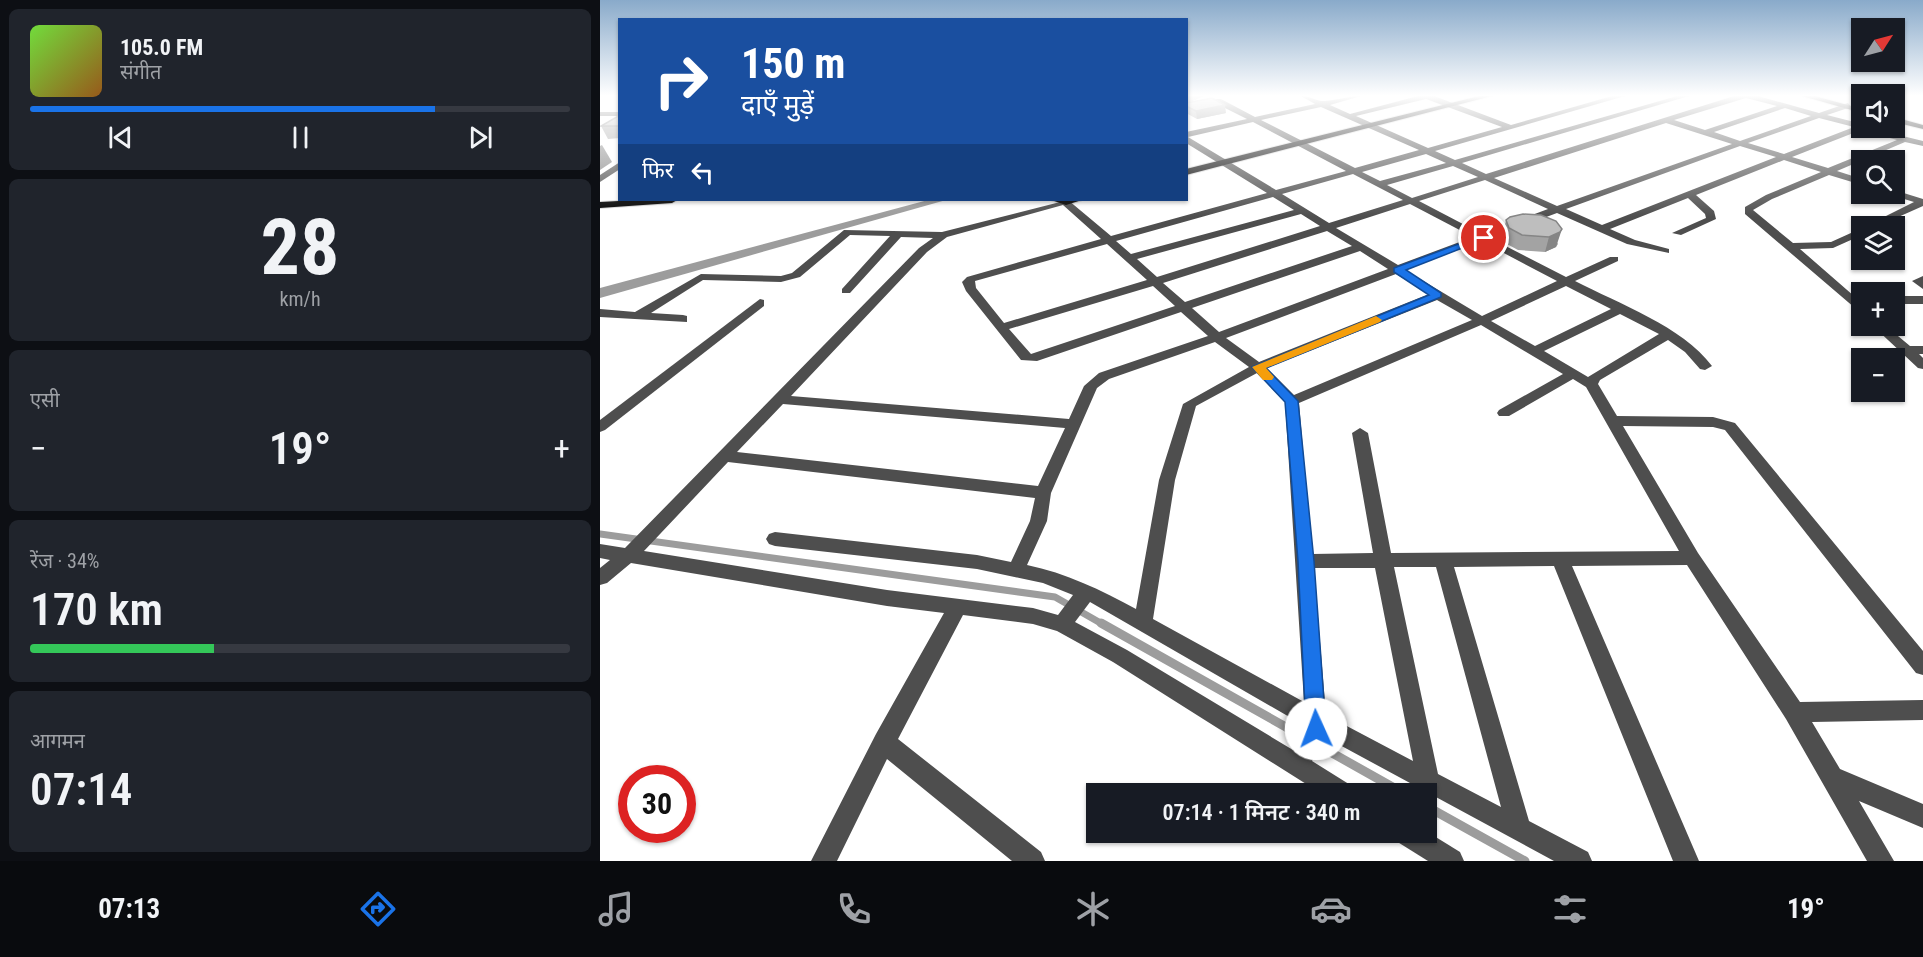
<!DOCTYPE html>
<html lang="hi">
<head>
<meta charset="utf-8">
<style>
	body { margin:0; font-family:"Roboto Condensed","Noto Sans Devanagari",sans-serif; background:#20242c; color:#f1f3f6; height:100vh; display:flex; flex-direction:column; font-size:22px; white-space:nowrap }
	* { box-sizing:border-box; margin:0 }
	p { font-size:20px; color:#9ea1a6 }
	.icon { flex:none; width:33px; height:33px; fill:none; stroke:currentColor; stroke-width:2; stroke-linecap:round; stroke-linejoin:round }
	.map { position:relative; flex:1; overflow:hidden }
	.details { display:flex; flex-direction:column; gap:9px; padding:9px; background:#0d0f14; width:600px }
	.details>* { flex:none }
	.guide { position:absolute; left:18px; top:18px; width:570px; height:183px; border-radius:0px; box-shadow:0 2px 4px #0004; background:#1a4fa0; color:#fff; overflow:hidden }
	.needle { width:39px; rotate:54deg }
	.fabs { position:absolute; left:1251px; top:18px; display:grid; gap:12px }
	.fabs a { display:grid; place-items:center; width:54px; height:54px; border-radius:0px; background:#171b24; box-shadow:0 2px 4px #0004; font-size:30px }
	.speed { position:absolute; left:18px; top:765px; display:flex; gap:12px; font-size:30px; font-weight:700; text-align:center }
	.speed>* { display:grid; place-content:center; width:78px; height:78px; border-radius:50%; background:#171b24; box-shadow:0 2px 4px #0004; line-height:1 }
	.speed .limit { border:9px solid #d22; background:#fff; color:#111 }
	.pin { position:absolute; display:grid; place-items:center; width:51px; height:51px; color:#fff; margin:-26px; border:3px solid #fff; border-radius:50%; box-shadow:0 2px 6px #0007 }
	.me { position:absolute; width:66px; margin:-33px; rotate:358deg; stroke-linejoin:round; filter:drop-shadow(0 0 4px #0008) }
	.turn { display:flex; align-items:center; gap:21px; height:126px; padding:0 24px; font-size:27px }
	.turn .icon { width:78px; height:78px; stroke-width:2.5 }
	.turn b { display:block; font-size:42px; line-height:51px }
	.then { display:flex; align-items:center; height:57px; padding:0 24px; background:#0003; gap:12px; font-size:22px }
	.big { font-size:45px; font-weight:600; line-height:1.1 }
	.details .card { flex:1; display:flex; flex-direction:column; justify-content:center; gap:9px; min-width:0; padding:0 21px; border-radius:9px; background:#20242c }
	.details .dial { align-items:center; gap:0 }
	.dial b { font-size:78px; line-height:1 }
	.song { display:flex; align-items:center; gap:18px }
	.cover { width:72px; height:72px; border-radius:9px; background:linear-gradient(135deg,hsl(100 70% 55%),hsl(30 70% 35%)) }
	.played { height:6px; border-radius:3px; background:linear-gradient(90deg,#1a73e8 75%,#363941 75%) }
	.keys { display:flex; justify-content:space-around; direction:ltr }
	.heat { display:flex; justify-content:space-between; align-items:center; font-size:33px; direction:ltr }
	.charge { height:9px; border-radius:4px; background:linear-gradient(90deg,#34c759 34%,#363941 0) }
	.trip { position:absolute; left:486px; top:783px; width:351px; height:60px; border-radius:0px; background:#171b24; box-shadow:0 2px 4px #0004; font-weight:600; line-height:60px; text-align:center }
	.tabs { display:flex; height:96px; justify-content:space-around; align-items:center; background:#090b0e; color:#9ea1a6 }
	.tabs .icon { width:42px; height:42px }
	.tabs .selected { color:#1a73e8 }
	.tabs b { font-size:27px; color:#f1f3f6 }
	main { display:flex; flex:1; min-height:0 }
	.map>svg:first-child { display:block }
</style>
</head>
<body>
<main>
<section class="details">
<div class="card">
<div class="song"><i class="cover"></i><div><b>105.0 FM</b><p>संगीत</p></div></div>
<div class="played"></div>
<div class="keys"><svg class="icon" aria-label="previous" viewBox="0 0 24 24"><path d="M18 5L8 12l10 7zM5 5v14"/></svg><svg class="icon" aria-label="pause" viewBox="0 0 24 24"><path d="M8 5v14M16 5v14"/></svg><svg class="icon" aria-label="next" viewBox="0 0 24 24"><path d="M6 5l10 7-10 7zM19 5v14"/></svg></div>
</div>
<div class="card dial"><b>28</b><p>km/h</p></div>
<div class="card"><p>एसी</p>
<div class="heat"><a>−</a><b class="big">19°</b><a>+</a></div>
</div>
<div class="card"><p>रेंज · 34%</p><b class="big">170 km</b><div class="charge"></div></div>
<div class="card"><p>आगमन</p><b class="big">07:14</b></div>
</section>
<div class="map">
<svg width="1323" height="861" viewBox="0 0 1323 861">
	<rect width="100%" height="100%" fill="#fff"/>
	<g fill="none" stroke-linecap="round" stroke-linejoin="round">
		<polyline stroke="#9c9c9c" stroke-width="7" points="0,534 455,597 504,625"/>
		<g stroke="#9c9c9c" stroke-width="9">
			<polyline points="501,623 805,794"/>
			<polyline points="826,806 925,861"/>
		</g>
		<g fill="#9c9c9c" fill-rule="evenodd">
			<polygon points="590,96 604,96 586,104 586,98"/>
			<polygon points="328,200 346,200 0,298 0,288"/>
		</g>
		<defs>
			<g id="major">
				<polygon points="879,96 892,96 586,175 586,169"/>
				<polygon points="1202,96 1215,96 1262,109 1262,113"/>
				<polygon points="1294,117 1323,125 1323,129 1294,122"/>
				<polygon points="37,200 77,200 72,203 0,208 0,202"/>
				<polygon points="451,200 482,200 466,205"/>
			</g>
		</defs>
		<use href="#major" stroke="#dbdbdb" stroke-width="2"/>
		<g fill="#4e4e4e" fill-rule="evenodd">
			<path d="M701 96C710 96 718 102 725 101 738 100 749 96 761 96L730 105 750 114 818 96H834L911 125 1012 96H1025L835 151 855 160 1077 96H1089L862 163 886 174 1134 96H1158L1219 113 1248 103 1251 107 1227 115 1262 124V128H1270L1323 141V146L1305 142 1237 171 1262 179V185L1229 175 1172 199 1153 210 1193 243 1231 242 1262 228V235L1233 248 1200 249 1262 303V314L1145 214V207L1166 195 1221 172 1184 160 1096 195 1114 211 1116 219 1081 235 1072 233 1106 218 1105 214 1088 198 1010 229 1035 240 1069 249V253L1027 244 957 213 890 238 966 277 1010 257H1018V261L975 281C1019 304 1082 326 1112 366L1105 370 1100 369 1085 352 1068 340 1000 380 998 384 1017 416 1113 417 1135 423 1323 651V675L1316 673 1125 430 1113 427 1023 426 1098 553 1200 702 1323 700V720L1212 722 1240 769 1323 804V828L1259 801 1294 861H1267L1186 719 1087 565 972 566 1099 861H1073L954 566 854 567 929 821 988 852 992 861H954L725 737 712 761 752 786 756 794H722L513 662 457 631 433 624 363 615 298 739 441 852 445 861H412L287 759 237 861H211L276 734 344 613 287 606 31 563 7 583 0 585V568L10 560 0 558V544L25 548 319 248 333 238 301 237 250 293H242V289L290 236 250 235 200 277 181 282 103 280 51 313 83 315 87 316V322L0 317V309L35 312 101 274 181 276 192 273 244 230 342 232 468 200 511 236 667 193 586 143V132L647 119 615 103V99H621L655 117 715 104ZM1146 98 1177 106 1105 130 1074 120ZM826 99 902 127 828 148 756 116ZM721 107 819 150 755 168 661 120ZM1185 108 1211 116 1140 141 1114 132ZM1219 118 1254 127 1184 154 1148 143ZM653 122 746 171 676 190 588 137ZM1066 123 1132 144 957 206 894 178ZM1261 130 1297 140 1228 168 1192 157ZM1140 146 1176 157 1002 225 966 209ZM826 154 846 163 780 181 762 172ZM853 166 878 177 812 198 787 185ZM753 174 803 200 729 223 682 194ZM885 180 948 209 882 234 819 201ZM673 197 694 210 531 254 516 241ZM810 204 873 237 798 265 736 228ZM463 205 501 239 367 277 362 282 366 291 421 360 437 361 581 312 608 336 499 373 484 386 469 419 191 396 327 252 347 237ZM701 214 720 226 557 277 537 259ZM727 231 752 246 585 302 563 283ZM881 241 957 281 882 316 805 270ZM507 244 547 280 404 323 376 288 375 281ZM760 251 788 269 619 332 592 308ZM796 274 829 294 659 362 626 338ZM553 286 575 306 431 354 409 329ZM966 286 1011 309 935 346 891 321ZM837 300 872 320 694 395 667 368ZM1020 314 1059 334 988 377 944 351ZM881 325 963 374 899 410 897 413 899 416H909L973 379 986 387 1079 551 791 553 768 433 760 428 752 433 773 553 712 554 699 403ZM615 342 649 367 583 404 559 480 536 609C501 590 466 573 427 565L447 521 451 493 497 388 509 379ZM657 373 685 402 704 702 553 619 575 480 596 406ZM183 404 465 428 438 486 137 452ZM128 462 435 498 430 521 411 562 377 555 175 532 169 534 166 539 169 544 175 546 377 569 443 583 473 595 458 615 433 608 287 590 44 551ZM794 567H836L901 807 838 774ZM714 568H775L813 761 726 715ZM490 602 705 726 704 732 693 750 527 650 475 622Z"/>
			<rect x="0" y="112" width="20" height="4"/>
			<polygon points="20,162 20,169 0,182 0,175"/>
			<polygon points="1294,190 1323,199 1323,206 1278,226 1266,226 1314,202 1291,195 1294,194"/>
			<polygon points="1323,276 1323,289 1312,281"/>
			<rect x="1294" y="296" width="29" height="8"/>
			<polygon points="160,299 164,300 164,306 5,430 0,432 0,420"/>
			<polygon points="1273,326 1286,326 1310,346 1323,346 1323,354 1319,354 1323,358 1323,369 1318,368"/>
			<polygon points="826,831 860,852 864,861 828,861 796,841 793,832"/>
		</g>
		<use href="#major" fill="#000" fill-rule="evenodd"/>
	</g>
	<g fill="#a3a3a3">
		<polygon points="586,103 626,113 597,119 586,113"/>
		<polygon points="20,115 20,138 8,139 1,126"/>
		<polygon points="941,215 958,244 956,247 945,252 918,250 905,243 903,235 906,220"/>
	</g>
	<g fill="#858585">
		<polygon points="625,105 626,113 597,119 596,111"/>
		<polygon points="2,145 12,162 0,170 0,146"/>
		<polygon points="962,229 956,247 945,252 949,237"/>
	</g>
	<g fill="#bebebe" stroke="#858585" stroke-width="1.5">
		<polygon points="612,98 625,105 596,111 586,106 586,103"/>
		<polygon points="20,115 20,126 1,126"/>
		<polygon points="923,214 941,215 956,221 962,229 960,232 949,237 922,235 909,228 906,220 910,217"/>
	</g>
	<linearGradient id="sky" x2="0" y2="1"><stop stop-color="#89aaca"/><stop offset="0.44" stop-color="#fff"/><stop offset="1" stop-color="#fff" stop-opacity="0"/></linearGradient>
	<rect width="1323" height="217" fill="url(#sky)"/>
	<polygon fill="#1a73e8" stroke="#114b97" stroke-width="1.5" points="880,236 888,238 806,270 841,293 841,297 666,368 698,401 714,561 726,729 723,736 716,738 709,736 706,729 698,561 685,402 652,367 829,295 794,272 794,268"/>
	<polygon fill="#f59e0b" points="776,316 782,320 780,322 666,368 674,377 672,380 663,380 652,367"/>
</svg>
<div class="fabs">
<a><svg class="needle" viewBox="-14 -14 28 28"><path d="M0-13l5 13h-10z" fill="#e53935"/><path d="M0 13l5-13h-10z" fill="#9ea1a6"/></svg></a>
<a><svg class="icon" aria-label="sound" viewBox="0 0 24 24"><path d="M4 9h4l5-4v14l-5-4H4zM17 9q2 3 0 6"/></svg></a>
<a><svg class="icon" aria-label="search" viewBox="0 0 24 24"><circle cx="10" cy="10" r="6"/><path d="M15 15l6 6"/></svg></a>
<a><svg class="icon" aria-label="layers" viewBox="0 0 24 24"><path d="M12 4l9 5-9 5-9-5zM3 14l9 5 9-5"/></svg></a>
<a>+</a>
<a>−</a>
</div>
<div class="speed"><div class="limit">30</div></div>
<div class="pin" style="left:884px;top:238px;background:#d93025"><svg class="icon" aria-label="arrive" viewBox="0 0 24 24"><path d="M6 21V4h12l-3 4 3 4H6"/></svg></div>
<svg class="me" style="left:716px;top:729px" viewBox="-20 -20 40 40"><circle r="19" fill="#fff"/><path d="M0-13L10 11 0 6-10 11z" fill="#1a73e8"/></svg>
<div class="trip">07:14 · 1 मिनट · 340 m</div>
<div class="guide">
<div class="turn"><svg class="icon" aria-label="right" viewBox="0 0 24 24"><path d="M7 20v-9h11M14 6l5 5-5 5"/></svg><div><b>150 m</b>दाएँ मुड़ें</div></div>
<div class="then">फिर<svg class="icon" aria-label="left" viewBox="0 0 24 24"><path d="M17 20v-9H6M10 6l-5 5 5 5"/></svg></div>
</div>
</div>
</main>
<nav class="tabs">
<b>07:13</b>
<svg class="icon selected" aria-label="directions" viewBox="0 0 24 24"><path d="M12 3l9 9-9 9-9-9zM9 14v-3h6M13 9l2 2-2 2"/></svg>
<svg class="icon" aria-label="music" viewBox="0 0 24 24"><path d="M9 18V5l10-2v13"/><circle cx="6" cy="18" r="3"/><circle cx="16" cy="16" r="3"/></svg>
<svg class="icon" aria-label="phone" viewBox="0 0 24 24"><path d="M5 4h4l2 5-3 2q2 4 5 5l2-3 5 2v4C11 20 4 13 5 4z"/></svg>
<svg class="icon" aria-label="climate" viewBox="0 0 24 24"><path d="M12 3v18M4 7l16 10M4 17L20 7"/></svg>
<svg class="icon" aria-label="car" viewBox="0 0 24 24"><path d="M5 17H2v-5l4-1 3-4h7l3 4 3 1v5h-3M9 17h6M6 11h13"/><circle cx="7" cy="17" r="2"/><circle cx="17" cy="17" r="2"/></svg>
<svg class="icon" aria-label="filters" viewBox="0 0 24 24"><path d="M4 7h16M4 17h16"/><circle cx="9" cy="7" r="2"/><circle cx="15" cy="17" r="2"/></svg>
<b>19°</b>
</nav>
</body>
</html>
